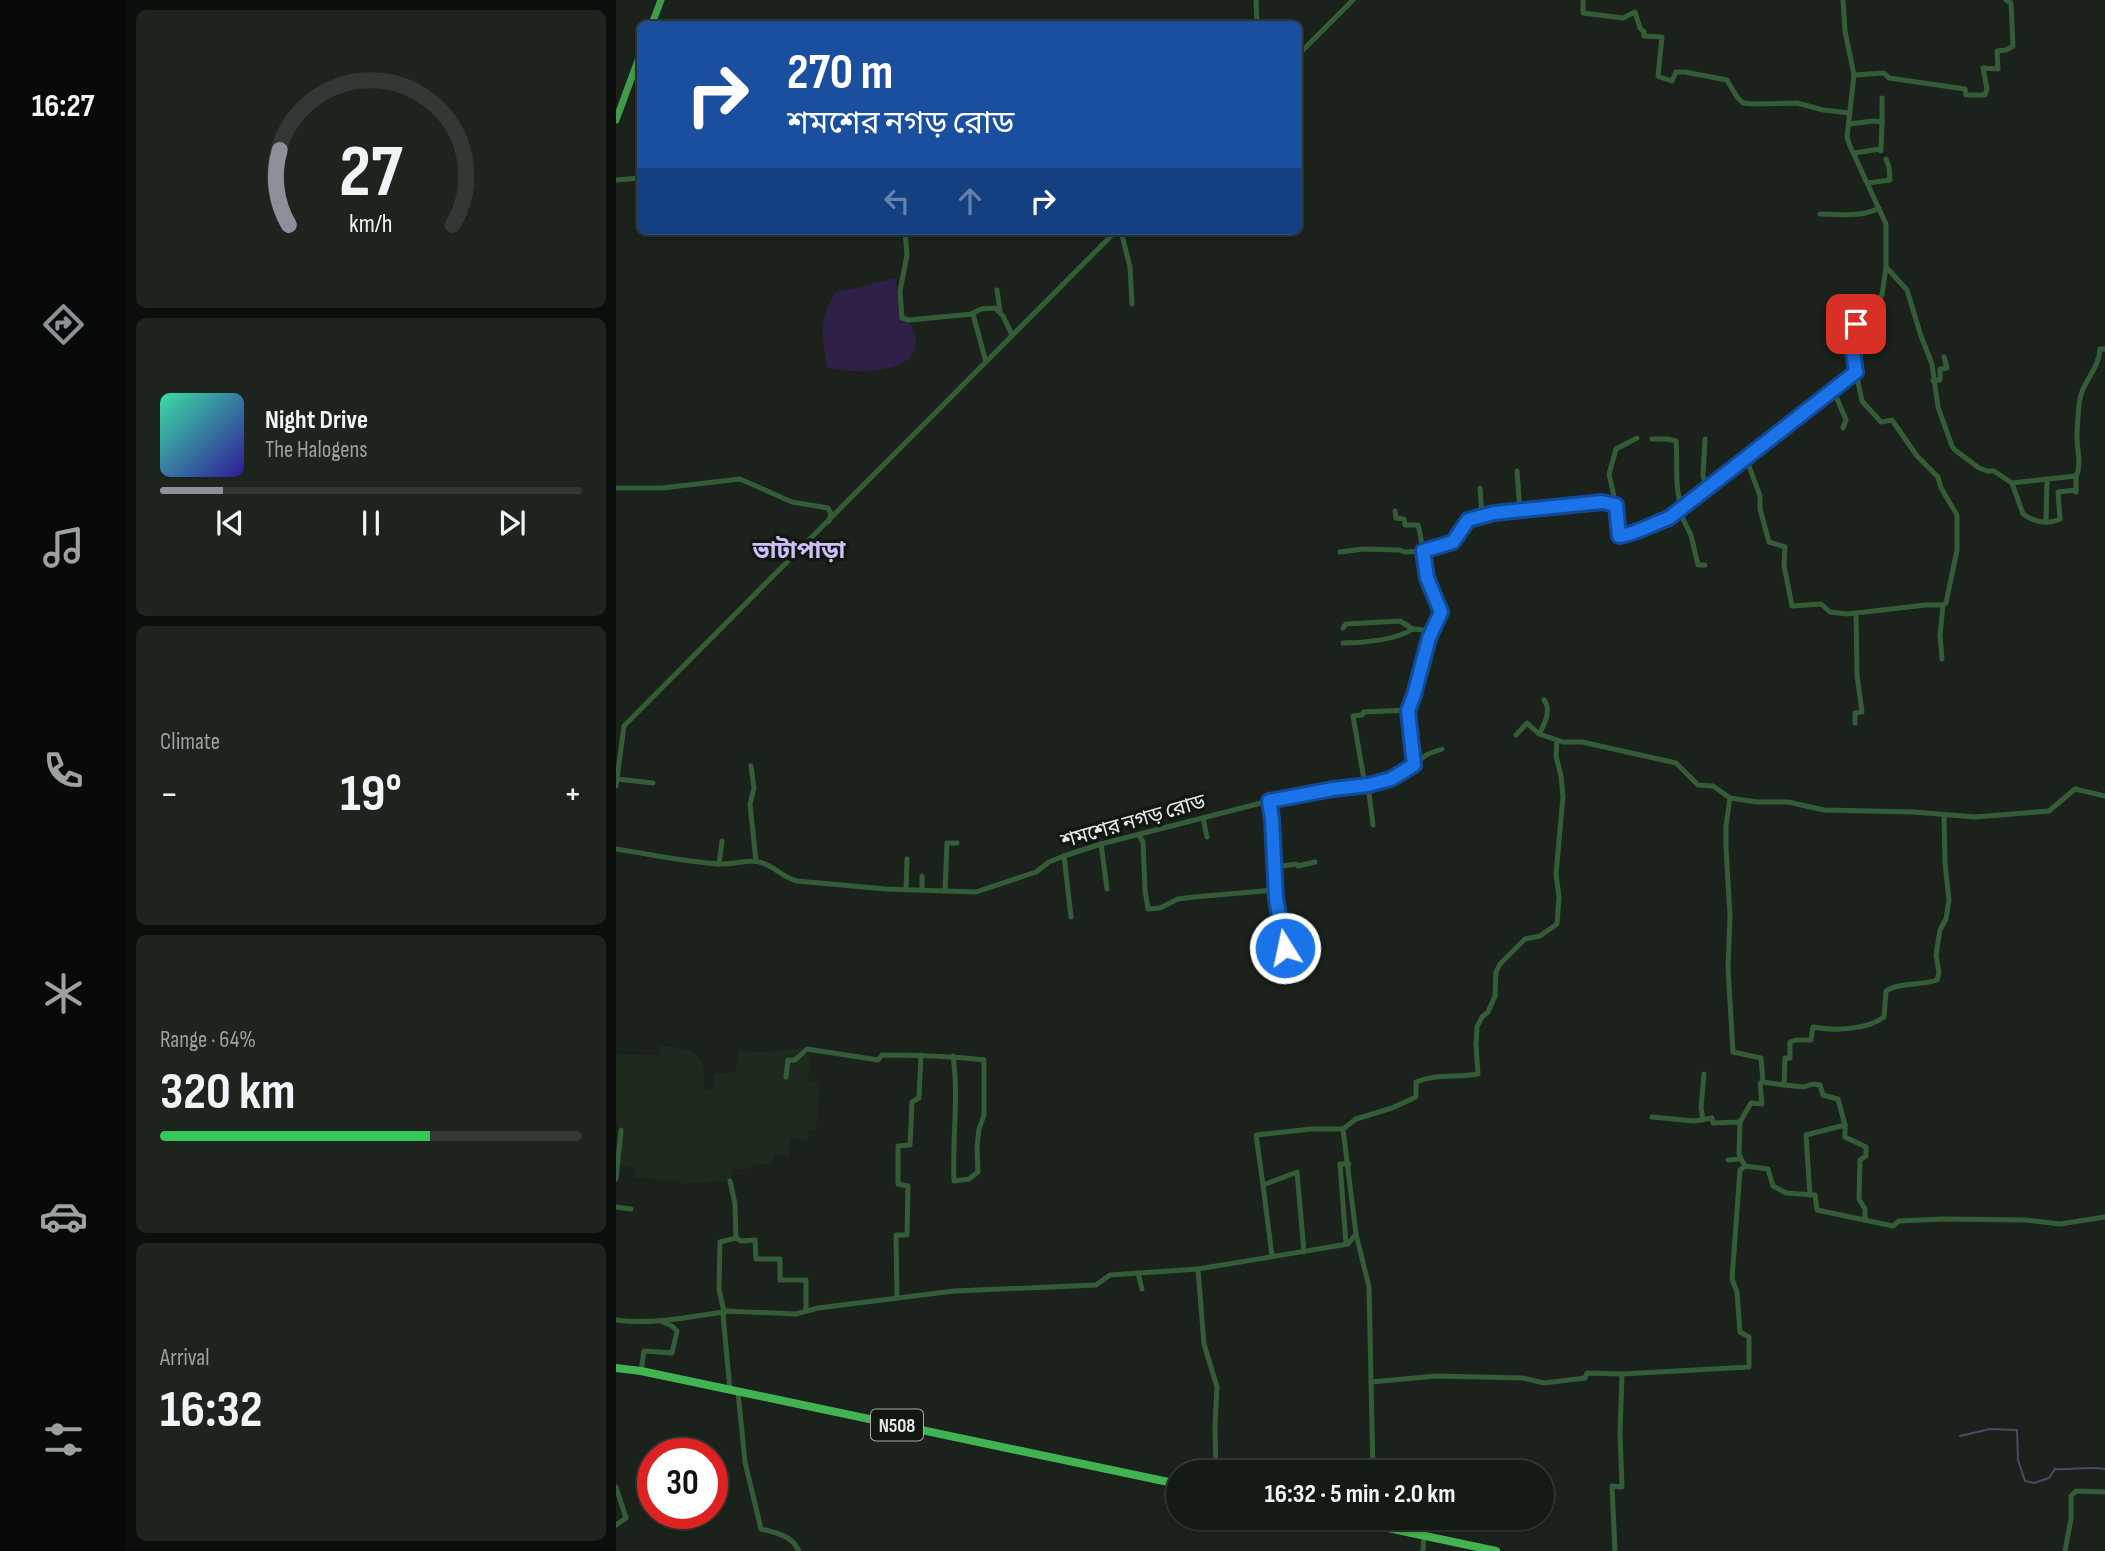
<!DOCTYPE html>
<html lang="en">
<head>
<meta charset="utf-8">
<style>
	body { margin:0; font-family:"Sofia Sans Condensed","Noto Sans Bengali",sans-serif; background:#1d231d; color:#f1f3f6; height:100vh; display:flex; flex-direction:column; font-size:26px; white-space:nowrap }
	* { box-sizing:border-box; margin:0 }
	p { font-size:23px; color:#9da1a0 }
	.icon { flex:none; width:38px; height:38px; fill:none; stroke:currentColor; stroke-width:2; stroke-linecap:round; stroke-linejoin:round }
	.map { position:relative; flex:1; overflow:hidden }
	.details { display:flex; flex-direction:column; gap:10px; padding:10px; background:#0b0e0b; width:490px }
	.details>* { flex:none }
	.banner { position:absolute; left:21px; top:21px; width:665px; height:214px; border-radius:10px; box-shadow:0 2px 5px #0004,0 0 0 2px #333834; background:#1a4fa0; color:#fff; overflow:hidden }
	.speed { position:absolute; left:21px; top:1438px; display:flex; gap:14px; font-size:35px; font-weight:700; text-align:center }
	.speed>* { display:grid; place-content:center; width:91px; height:91px; border-radius:50%; background:#141a14; box-shadow:0 2px 5px #0004,0 0 0 2px #333834; line-height:1 }
	.speed .limit { border:10px solid #d22; background:#fff; color:#111 }
	.pin { position:absolute; display:grid; place-items:center; width:60px; height:60px; color:#fff; margin:-30px; border-radius:14px; box-shadow:0 4px 10px #0006 }
	.me { position:absolute; width:77px; margin:-38px; rotate:350deg; stroke-linejoin:round; filter:drop-shadow(0 0 5px #0008) }
	.turn { display:flex; align-items:center; gap:24px; height:147px; padding:0 35px; font-size:32px }
	.turn .icon { width:91px; height:91px; stroke-width:2.5 }
	.turn b { display:block; font-size:49px; line-height:60px }
	.lanes { display:flex; align-items:center; height:66px; padding:0 35px; background:#0003; justify-content:center; gap:35px; direction:ltr }
	.lanes .off { opacity:.35 }
	.big { font-size:52px; font-weight:700; line-height:1.1 }
	.details .widget { flex:1; display:flex; flex-direction:column; justify-content:center; gap:10px; min-width:0; padding:0 24px; border-radius:10px; background:#1d231d }
	.details .dial { align-items:center; gap:0 }
	.dial svg { height:182px; overflow:visible; fill:none; stroke:#333834; stroke-width:7; stroke-linecap:round; text-anchor:middle }
	.dial text { fill:#f1f3f6; stroke:none }
	.song { display:flex; align-items:center; gap:21px }
	.cover { width:84px; height:84px; border-radius:10px; background:linear-gradient(135deg,hsl(160 70% 55%),hsl(250 70% 35%)) }
	.played { height:7px; border-radius:4px; background:linear-gradient(90deg,#8c9099 15%,#333834 15%) }
	.keys { display:flex; justify-content:space-around; direction:ltr }
	.heat { display:flex; justify-content:space-between; align-items:center; font-size:38px; direction:ltr }
	.charge { height:10px; border-radius:5px; background:linear-gradient(90deg,#34c759 64%,#333834 0) }
	.trip { position:absolute; left:550px; top:1460px; width:388px; height:70px; border-radius:35px; background:#141a14; box-shadow:0 2px 5px #0004,0 0 0 2px #333834; font-weight:700; line-height:70px; text-align:center }
	main { display:flex; flex:1; min-height:0 }
	.tab-bar { display:flex; flex-direction:column; width:126px; justify-content:space-around; align-items:center; background:#080a08; color:#9da1a0 }
	.tab-bar .icon { width:49px; height:49px }
	.tab-bar .active { color:#8c9099 }
	.tab-bar b { font-size:32px; color:#f1f3f6 }
	.map>svg:first-child { display:block }
</style>
</head>
<body>
<main>
<nav class="tab-bar">
<b>16:27</b>
<svg class="icon active" aria-label="directions" viewBox="0 0 24 24"><path d="M12 3l9 9-9 9-9-9zM9 14v-3h6M13 9l2 2-2 2"/></svg>
<svg class="icon" aria-label="music" viewBox="0 0 24 24"><path d="M9 18V5l10-2v13"/><circle cx="6" cy="18" r="3"/><circle cx="16" cy="16" r="3"/></svg>
<svg class="icon" aria-label="phone" viewBox="0 0 24 24"><path d="M5 4h4l2 5-3 2q2 4 5 5l2-3 5 2v4C11 20 4 13 5 4z"/></svg>
<svg class="icon" aria-label="climate" viewBox="0 0 24 24"><path d="M12 3v18M4 7l16 10M4 17L20 7"/></svg>
<svg class="icon" aria-label="car" viewBox="0 0 24 24"><path d="M5 17H2v-5l4-1 3-4h7l3 4 3 1v5h-3M9 17h6M6 11h13"/><circle cx="7" cy="17" r="2"/><circle cx="17" cy="17" r="2"/></svg>
<svg class="icon" aria-label="filters" viewBox="0 0 24 24"><path d="M4 7h16M4 17h16"/><circle cx="9" cy="7" r="2"/><circle cx="15" cy="17" r="2"/></svg>
</nav>
<section class="details">
<div class="widget dial"><svg viewBox="0 0 100 80">
<path d="M14 69A42 42 0 1 1 86 69"/>
<path d="M14 69A42 42 0 0 1 10 36" stroke="#8c9099"/>
<text x="50" y="56" font-size="32" font-weight="700">27</text>
<text x="50" y="72" font-size="11">km/h</text>
</svg></div>
<div class="widget">
<div class="song"><i class="cover"></i><div><b>Night Drive</b><p>The Halogens</p></div></div>
<div class="played"></div>
<div class="keys"><svg class="icon" aria-label="previous" viewBox="0 0 24 24"><path d="M18 5L8 12l10 7zM5 5v14"/></svg><svg class="icon" aria-label="pause" viewBox="0 0 24 24"><path d="M8 5v14M16 5v14"/></svg><svg class="icon" aria-label="next" viewBox="0 0 24 24"><path d="M6 5l10 7-10 7zM19 5v14"/></svg></div>
</div>
<div class="widget"><p>Climate</p>
<div class="heat"><a>−</a><b class="big">19°</b><a>+</a></div>
</div>
<div class="widget"><p>Range · 64%</p><b class="big">320 km</b><div class="charge"></div></div>
<div class="widget"><p>Arrival</p><b class="big">16:32</b></div>
</section>
<div class="map">
<svg width="1489" height="1551" viewBox="0 0 1489 1551">
	<rect width="100%" height="100%" fill="#1a221b"/>
	<polygon fill="#1e2a1e" points="44,1046 65,1048 77,1052 84,1058 88,1069 88,1088 91,1091 96,1089 99,1074 120,1072 122,1051 151,1052 186,1048 195,1059 192,1080 204,1082 200,1130 193,1130 192,1140 176,1139 174,1141 173,1157 158,1154 155,1164 142,1164 130,1169 117,1169 116,1180 65,1184 63,1181 56,1180 19,1178 19,1167 2,1165 7,1129 0,1124 0,1054 44,1055"/>
	<path fill="#2e2046" d="M279 278 286 322H294C297 331 302 340 299 349 292 375 230 374 211 367 206 333 202 325 218 293Z"/>
	<g fill="none" stroke-linecap="round" stroke-linejoin="round">
		<path stroke="#524663" stroke-width="2" d="M1344 1436 1374 1429 1401 1430 1402 1460 1409 1481 1418 1483 1433 1478 1439 1469C1456 1470 1472 1466 1489 1469"/>
		<g stroke="#345d37" stroke-width="5">
			<polyline points="640,0 641,24"/>
			<polyline points="967,0 967,13 1007,18 1019,12 1024,28 1028,32 1028,36 1046,37 1042,76 1044,77 1056,81 1060,72 1069,72 1111,80 1121,97 1127,103 1137,104 1181,103 1207,110 1234,113"/>
			<polyline points="682,55 737,0"/>
			<polyline points="1238,75 1268,73 1273,78 1349,89 1350,95 1369,95 1371,89 1367,68 1382,69 1381,51 1390,50 1397,46 1395,3 1390,0"/>
			<polyline points="1266,122 1266,98"/>
			<polyline points="1233,124 1257,121 1266,122 1265,151"/>
			<polyline points="1238,153 1264,149"/>
			<polyline points="0,180 24,178"/>
			<polyline points="1252,183 1274,180 1273,167 1270,159"/>
			<path d="M1204 214C1225 214 1244 218 1263 208"/>
			<polyline points="289,231 291,255 284,291 286,318 293,320 357,314 370,362"/>
			<polyline points="505,231 514,267 516,304"/>
			<path d="M1270 267 1291 290 1305 336 1316 364 1322 407 1336 446 1339 450 1363 468 1371 471H1378L1396 483 1407 514C1418 522 1431 525 1444 519L1442 492 1460 490"/>
			<polyline points="381,290 384,311"/>
			<polyline points="355,314 365,309 379,308 387,316 396,335"/>
			<polyline points="1317,381 1324,380 1324,369 1331,368 1328,357"/>
			<polyline points="1217,389 1230,420 1227,428"/>
			<path d="M1036 439H1051L1060 441C1062 464 1058 487 1066 509"/>
			<polyline points="1089,439 1087,475 1091,490"/>
			<polyline points="1130,458 1144,496 1144,509 1153,542 1169,547 1168,565 1176,606 1205,604 1214,612 1231,614 1310,605 1327,605 1330,603 1341,550 1341,515 1325,488 1322,477 1301,456 1276,420 1265,422 1246,401 1240,372"/>
			<polyline points="901,471 904,511"/>
			<path d="M1460 476C1466 465 1461 450 1461 438 1461 427 1462 416 1463 405 1464 384 1483 370 1484 349H1489"/>
			<polyline points="1396,483 1460,476 1460,492"/>
			<polyline points="0,488 46,488 124,479 176,502 212,508 215,514 213,521"/>
			<polyline points="864,488 866,516"/>
			<polyline points="1000,505 993,474 1000,449 1021,438"/>
			<polyline points="1063,511 1075,535 1082,565 1089,565"/>
			<polyline points="1430,522 1431,479"/>
			<path d="M724 552 747 549 783 550 789 552 807 551 837 542 852 520 878 513 980 501 1000 505 1003 536C1024 534 1048 521 1066 509L1240 372 1234 332 1266 295 1270 267V224L1234 146 1231 137 1238 75 1229 31 1227 0"/>
			<polyline points="727,628 730,624 784,621 797,629 817,631"/>
			<path d="M727 643C747 643 780 640 797 629"/>
			<polyline points="1326,659 1324,635 1327,605"/>
			<path d="M928 700C936 710 929 724 923 734L947 742H966L1060 763 1082 785 1097 786 1114 798 1141 802H1172L1208 810 1298 812 1359 817 1433 811 1459 789 1489 796"/>
			<polyline points="1239,723 1239,713 1246,712 1241,675 1240,613"/>
			<polyline points="900,735 911,723 923,734"/>
			<polyline points="798,764 812,754 826,749"/>
			<polyline points="135,766 138,788 134,804 140,861"/>
			<polyline points="1,779 37,783"/>
			<polyline points="749,785 737,716 746,715 748,712 792,710"/>
			<polyline points="752,785 757,825"/>
			<polyline points="0,786 8,726 500,231"/>
			<path d="M1114 798 1110 826V847L1114 916 1112 968 1117 1052 1145 1058 1147 1082 1168 1085 1169 1058H1174V1042L1180 1040H1195L1197 1027C1218 1031 1251 1030 1268 1017L1270 991C1283 982 1305 986 1321 980L1323 973 1320 955 1324 930 1330 919 1333 900 1329 863 1328 815"/>
			<polyline points="653,801 656,819 660,899 669,948"/>
			<polyline points="587,818 591,837"/>
			<polyline points="523,835 527,842 529,890 532,909 544,908 562,899 578,897 660,890"/>
			<polyline points="485,844 491,889"/>
			<path d="M0 849C34 854 70 862 104 864 116 865 134 859 143 862 160 866 163 876 181 881L270 889 360 892 420 872 433 862 448 856 485 844 653 801 717 789 752 785 774 779 798 764 792 711 798 695 813 638 825 612C818 597 810 581 808 564 806 550 806 538 802 525H789L788 519 780 518 779 511"/>
			<polyline points="448,856 455,917"/>
			<polyline points="103,864 106,841"/>
			<polyline points="658,867 680,864 682,866 699,862"/>
			<polyline points="290,890 291,859"/>
			<polyline points="306,890 306,876"/>
			<polyline points="329,891 331,843 341,843"/>
			<path d="M170 1077 172 1060H179L191 1049 262 1060 266 1055C300 1055 334 1056 368 1060V1115L363 1129 361 1147 362 1172 353 1179 338 1181C336 1140 343 1097 337 1056"/>
			<polyline points="1168,1085 1188,1087 1197,1084 1204,1085 1207,1095 1222,1099 1229,1125 1229,1137 1250,1147 1250,1156 1244,1160 1243,1199 1249,1209 1249,1220"/>
			<polyline points="1087,1120 1085,1107 1088,1074"/>
			<polyline points="1124,1122 1135,1103 1146,1104 1144,1083 1147,1082"/>
			<polyline points="1112,1160 1124,1159"/>
			<polyline points="1129,1166 1152,1169 1157,1186 1170,1193 1199,1195 1201,1210 1277,1226 1283,1221 1327,1219 1409,1220 1444,1224 1489,1217"/>
			<polyline points="0,1179 5,1130"/>
			<polyline points="647,1185 640,1135 695,1129 727,1129"/>
			<polyline points="1194,1195 1190,1135 1229,1125"/>
			<polyline points="0,1207 15,1209"/>
			<polyline points="740,1234 753,1287 757,1472"/>
			<polyline points="120,1238 125,1241 139,1240 140,1259 164,1259 164,1280 190,1280 190,1311"/>
			<polyline points="730,1244 724,1164 733,1164"/>
			<polyline points="656,1256 647,1185 681,1172 688,1252"/>
			<polyline points="522,1273 526,1289"/>
			<polyline points="281,1298 280,1235 291,1235 292,1186 282,1184 282,1146 294,1145 296,1102 303,1098 305,1055"/>
			<path d="M0 1320C36 1325 72 1317 108 1312L103 1289 104 1242 120 1238 119 1204 114 1181"/>
			<polyline points="25,1371 28,1351 56,1353 61,1331 56,1326 47,1322"/>
			<polyline points="755,1382 820,1376 907,1378 928,1383 969,1378 971,1373 1006,1374"/>
			<polyline points="114,1390 107,1315 110,1311 180,1314 202,1308 338,1291 480,1285 494,1275 582,1269"/>
			<path d="M122 1392 129 1462 145 1529C161 1533 175 1535 183 1551"/>
			<path d="M600 1472 599 1426 601 1387 588 1344 582 1269 732 1244 740 1234 727 1129 740 1119 776 1108 800 1097V1082C823 1073 840 1078 862 1074L860 1045 861 1027 866 1017 872 1012 879 996 880 972 884 964 909 939 924 936 941 924 943 897 940 874 947 797 945 776 940 756 941 740"/>
			<polyline points="0,1487 10,1518 0,1525"/>
			<polyline points="807,1551 808,1536"/>
			<polyline points="999,1551 996,1486 1006,1487 1004,1433 1006,1374 1133,1367 1133,1337 1124,1332 1121,1292 1116,1279 1124,1170 1129,1166 1123,1154 1124,1122 1097,1123 1096,1118 1078,1121 1036,1117"/>
			<polyline points="1449,1551 1455,1519 1455,1496 1460,1491 1489,1492"/>
		</g>
		<g stroke="#409b4b" stroke-width="7">
			<polyline points="36,24 45,0"/>
			<polyline points="0,120 24,55"/>
		</g>
		<g stroke="#42b352" stroke-width="8">
			<polyline points="0,1368 25,1371 562,1484"/>
			<polyline points="720,1517 880,1551"/>
		</g>
	</g>
	<g fill="none" stroke-linecap="round" stroke-linejoin="round">
		<defs>
			<path id="route" d="M669 948 660 899 656 819 653 801 717 789 752 785 775 779 798 765 792 711 798 695 813 638 825 612 811 578 807 551 837 542 852 520 878 513 986 502 1000 505 1003 536C1020 534 1036 524 1053 518L1240 372 1234 332 1240 324"/>
		</defs>
		<use href="#route" stroke="#114b97" stroke-width="18"/>
		<use href="#route" stroke="#1a73e8" stroke-width="12"/>
	</g>
	<g text-anchor="middle" stroke-width="7" stroke-linejoin="round" paint-order="stroke">
		<rect fill="#111812" stroke="#a5aba6" stroke-width="2" x="255" y="1409.5" width="52" height="31" rx="5"/>
		<g font-size="19" font-weight="bold" fill="#e5eae5">
			<text x="281" y="1432">N508</text>
		</g>
		<g font-size="21" fill="#e5eae5" stroke="#111812">
			<text transform="translate(517 821) rotate(-16)" y="7">শমশের নগড় রোড</text>
		</g>
		<g font-size="24" font-weight="bold" fill="#cfbef7" stroke="#111812">
			<text x="183" y="558">ভাটাপাড়া</text>
		</g>
	</g>
</svg>
<div class="speed"><div class="limit">30</div></div>
<div class="pin" style="left:1240px;top:324px;background:#d93025"><svg class="icon" aria-label="arrive" viewBox="0 0 24 24"><path d="M6 21V4h12l-3 4 3 4H6"/></svg></div>
<svg class="me" style="left:669px;top:948px" viewBox="-20 -20 40 40"><circle r="17" fill="#1a73e8" stroke="#fff" stroke-width="3"/><path d="M0-11L8 9 0 5-8 9z" fill="#fff"/></svg>
<div class="trip">16:32 · 5 min · 2.0 km</div>
<div class="banner">
<div class="turn"><svg class="icon" aria-label="right" viewBox="0 0 24 24"><path d="M7 20v-9h11M14 6l5 5-5 5"/></svg><div><b>270 m</b>শমশের নগড় রোড</div></div>
<div class="lanes"><svg class="icon off" aria-label="left" viewBox="0 0 24 24"><path d="M17 20v-9H6M10 6l-5 5 5 5"/></svg><svg class="icon off" aria-label="ahead" viewBox="0 0 24 24"><path d="M12 20V5M6 11l6-6 6 6"/></svg><svg class="icon" aria-label="right" viewBox="0 0 24 24"><path d="M7 20v-9h11M14 6l5 5-5 5"/></svg></div>
</div>
</div>
</main>
</body>
</html>
